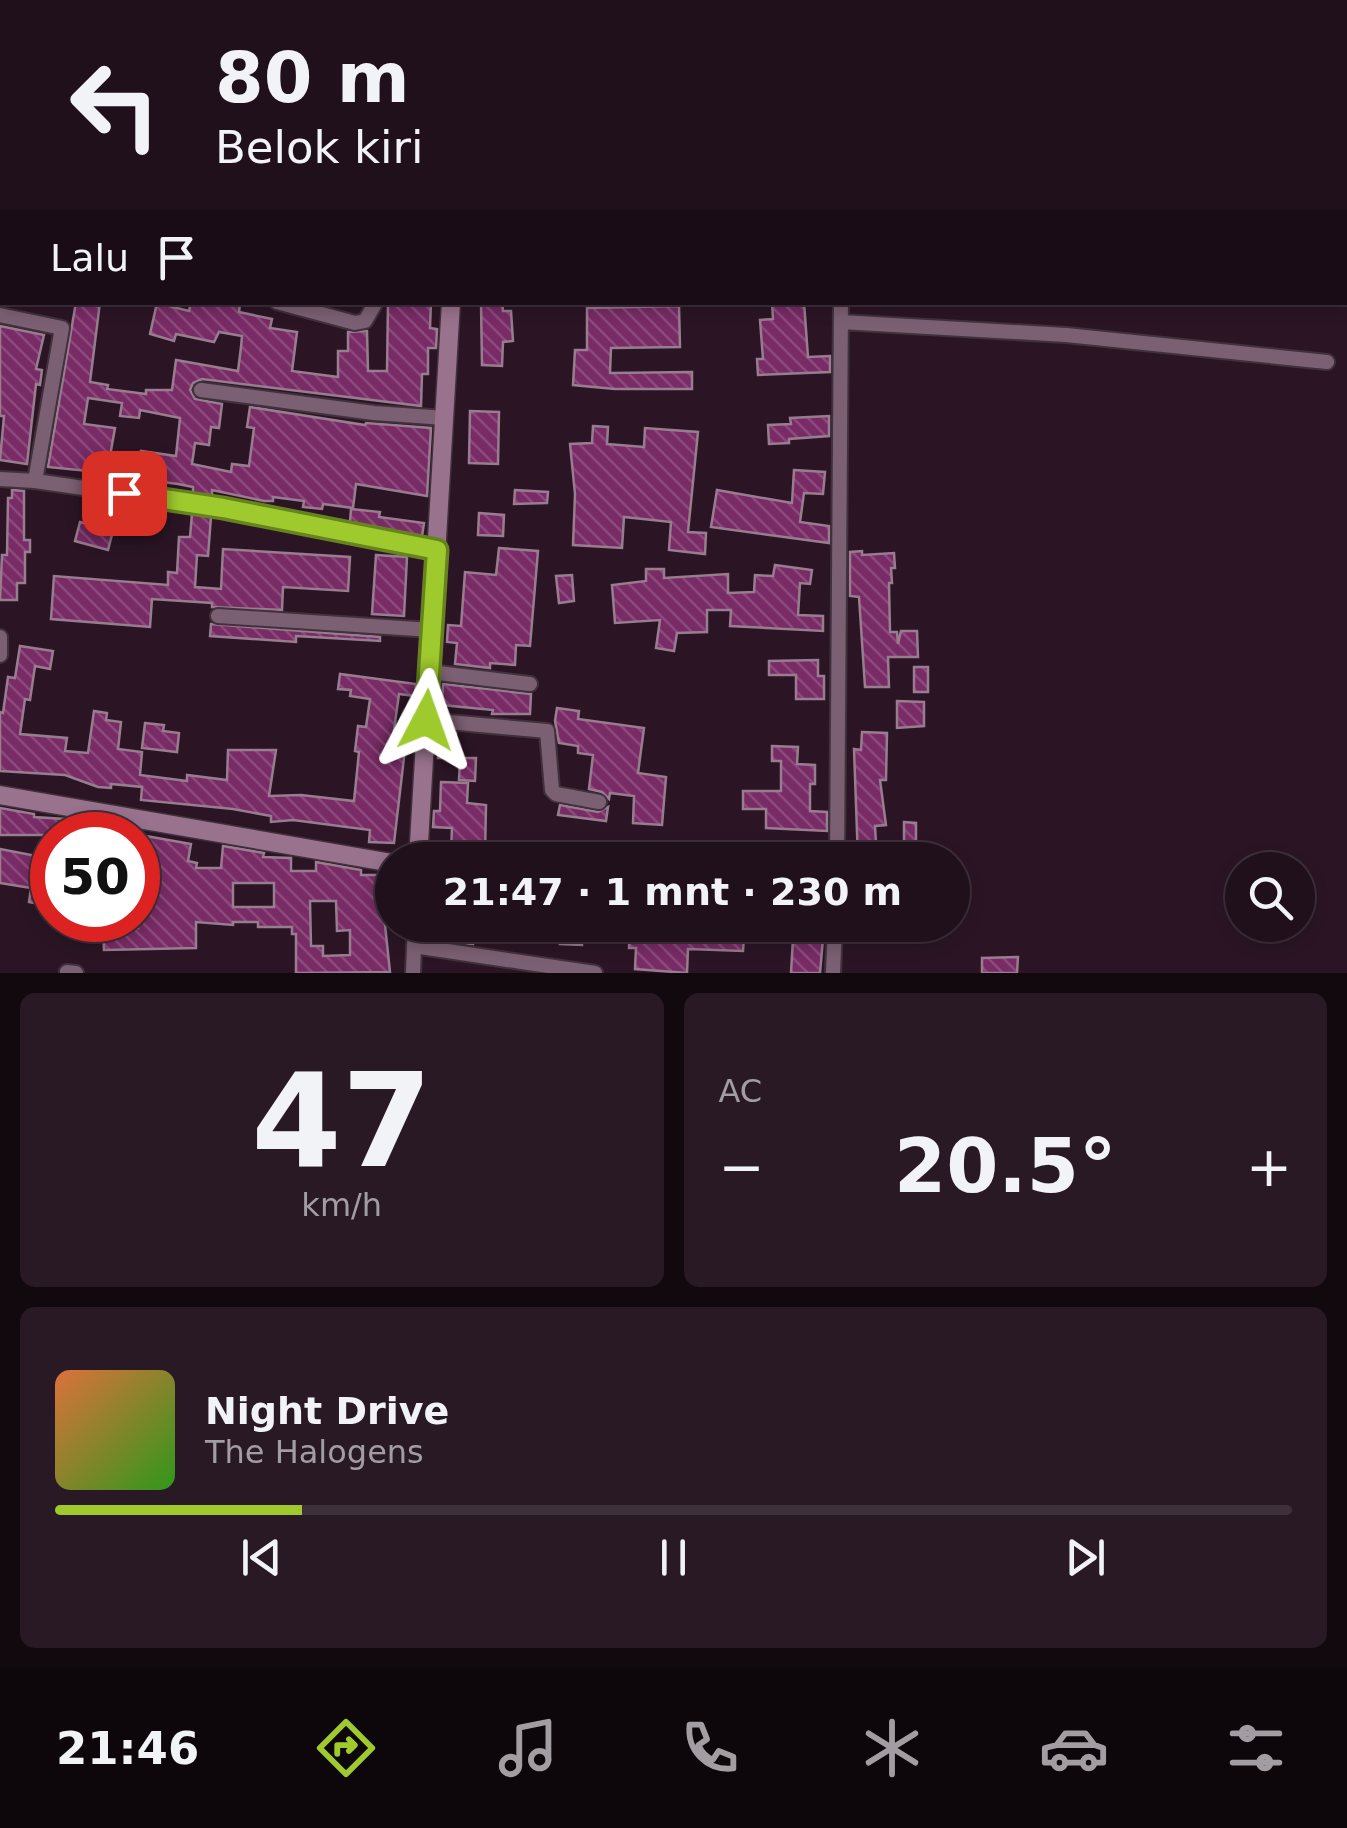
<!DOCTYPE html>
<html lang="id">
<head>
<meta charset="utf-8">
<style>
	body { margin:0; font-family:"DejaVu Sans",sans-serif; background:#281925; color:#f1f3f6; height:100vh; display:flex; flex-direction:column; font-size:38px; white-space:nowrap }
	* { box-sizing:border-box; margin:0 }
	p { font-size:32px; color:#a29da3 }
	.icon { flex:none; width:55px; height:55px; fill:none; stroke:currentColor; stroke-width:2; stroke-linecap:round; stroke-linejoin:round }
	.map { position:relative; height:973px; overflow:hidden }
	.panel { display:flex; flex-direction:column; gap:20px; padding:20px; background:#12090f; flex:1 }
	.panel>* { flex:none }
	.top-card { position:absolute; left:0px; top:0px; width:1348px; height:305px; box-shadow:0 5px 15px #0003,0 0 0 2px #3d303b; background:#20101c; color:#f1f3f6; overflow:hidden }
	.tools { position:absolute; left:1225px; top:852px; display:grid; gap:20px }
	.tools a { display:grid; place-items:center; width:90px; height:90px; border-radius:50%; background:#20101c; box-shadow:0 5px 15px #0003,0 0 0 2px #3d303b; font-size:50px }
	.speed { position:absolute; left:30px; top:812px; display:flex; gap:20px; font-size:50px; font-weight:700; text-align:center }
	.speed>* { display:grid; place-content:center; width:130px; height:130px; border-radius:50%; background:#20101c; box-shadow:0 5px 15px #0003,0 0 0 2px #3d303b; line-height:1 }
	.speed .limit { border:15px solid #d22; background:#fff; color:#111 }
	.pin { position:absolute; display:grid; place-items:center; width:85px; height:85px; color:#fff; margin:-42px; border-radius:20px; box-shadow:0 5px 15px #0006 }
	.me { position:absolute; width:110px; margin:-55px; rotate:4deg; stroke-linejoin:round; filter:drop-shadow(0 0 8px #0008) }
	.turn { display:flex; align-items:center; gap:35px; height:210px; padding:0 50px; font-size:45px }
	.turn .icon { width:130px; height:130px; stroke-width:2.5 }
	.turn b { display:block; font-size:70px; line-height:85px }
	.then { display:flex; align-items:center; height:95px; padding:0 50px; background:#0003; gap:20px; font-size:38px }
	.big { font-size:75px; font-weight:800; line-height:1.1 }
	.panel .widget { flex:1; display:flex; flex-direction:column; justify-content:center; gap:15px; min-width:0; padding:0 35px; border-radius:15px; background:#281925 }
	.panel .dial { align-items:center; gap:0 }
	.dial b { font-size:130px; line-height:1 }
	.song { display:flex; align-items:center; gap:30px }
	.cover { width:120px; height:120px; border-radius:15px; background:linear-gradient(135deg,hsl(20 70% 55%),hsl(110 70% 35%)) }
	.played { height:10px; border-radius:5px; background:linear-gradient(90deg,#9eca2e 20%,#3d303b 20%) }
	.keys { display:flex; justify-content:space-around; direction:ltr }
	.heat { display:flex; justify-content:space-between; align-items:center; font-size:55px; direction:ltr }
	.panel .tiles { flex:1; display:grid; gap:20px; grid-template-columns:1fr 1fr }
	.widget:last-child { grid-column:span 2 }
	.trip { position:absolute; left:375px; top:842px; width:595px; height:100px; border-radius:50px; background:#20101c; box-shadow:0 5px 15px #0003,0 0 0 2px #3d303b; font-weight:800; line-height:100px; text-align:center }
	.tabs { display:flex; height:160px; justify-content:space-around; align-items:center; background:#0d060b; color:#a29da3 }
	.tabs .icon { width:70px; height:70px }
	.tabs .current { color:#9eca2e }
	.tabs b { font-size:45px; color:#f1f3f6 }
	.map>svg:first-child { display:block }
</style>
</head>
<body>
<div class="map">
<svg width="1347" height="973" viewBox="0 0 1347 973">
	<defs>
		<pattern id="building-back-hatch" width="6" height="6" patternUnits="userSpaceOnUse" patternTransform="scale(2.5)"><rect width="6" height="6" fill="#782b65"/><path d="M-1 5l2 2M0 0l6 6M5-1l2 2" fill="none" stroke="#8c4a7c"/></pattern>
	</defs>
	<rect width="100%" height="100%" fill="#2b1525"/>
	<g fill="url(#building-back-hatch)" stroke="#987c8f" stroke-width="2.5" fill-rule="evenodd">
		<polygon points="76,302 100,302 90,382 108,385 107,389 146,394 146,390 172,390 176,360 238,371 241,347 242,336 219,332 214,342 176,334 174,341 150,334 157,303 189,311 191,302 240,304 239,312 272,319 270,328 297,332 292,371 338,377 338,351 348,351 348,332 367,331 368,371 387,371 388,302 431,302 430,328 437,329 436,348 428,348 428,374 422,374 421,406 202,379 193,383 190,390 195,399 222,404 219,428 211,427 209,445 195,443 192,464 231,472 232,464 249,466 254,428 247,427 250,407 365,425 366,423 431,428 427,496 356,484 353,508 323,504 322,509 303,507 304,501 273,497 273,501 264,501 212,490 212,496 193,493 193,487 178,484 137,479 141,451 176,456 180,418 140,410 139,418 120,416 122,403 88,398 84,424 115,428 107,473 48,467"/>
		<polygon points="481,302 502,302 503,311 511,311 513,341 503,342 502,366 482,365"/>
		<polygon points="772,302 804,302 808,357 830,356 830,372 758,375 757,359 763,359 760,320 773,319"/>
		<polygon points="679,306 680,347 611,348 610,373 692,372 692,389 615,389 573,385 575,350 587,350 587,308"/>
		<polygon points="0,326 44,335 36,369 42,370 40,385 36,384 27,464 0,460 4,416 0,416"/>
		<polygon points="470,411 499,412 498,464 469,463"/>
		<polygon points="829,416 829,436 789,439 789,443 769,444 768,425 791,424 790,418"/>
		<polygon points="593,426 608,427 607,444 644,447 645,428 698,432 688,532 706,533 705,554 669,550 671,522 624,517 622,548 573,545 575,494 570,444 592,443"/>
		<polygon points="794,470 825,472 823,494 804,493 800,522 829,526 829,543 711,527 717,490 792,503"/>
		<polygon points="12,490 24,491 24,540 30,540 30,552 25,552 25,583 17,583 17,600 0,600 2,555 7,555 8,498 12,498"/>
		<polygon points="515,490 548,492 547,503 514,504"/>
		<polygon points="351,509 380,512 379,517 424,523 422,536 350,522"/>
		<polygon points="479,513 504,515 503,536 478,535"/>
		<polygon points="192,514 211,517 208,556 197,555 195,587 221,589 223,549 350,557 348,591 283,587 282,610 212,607 212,603 152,599 150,627 51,619 54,576 168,585 168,572 177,573 179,537 190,537"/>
		<polygon points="80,522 113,531 108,550 75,541"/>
		<polygon points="499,548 538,551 530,646 516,645 515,665 490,663 490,668 455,664 457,643 447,642 448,625 461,626 465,572 496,575"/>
		<polygon points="862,551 862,555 894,553 895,568 891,568 892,583 889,583 890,632 897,632 898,644 901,631 917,631 918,657 888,657 889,687 865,687 859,597 850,596 850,552"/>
		<polygon points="376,555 407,557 404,616 372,614"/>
		<polygon points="775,565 812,570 810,584 800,583 798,615 823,616 823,631 730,626 731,610 707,610 707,632 677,633 674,651 656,648 660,620 615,623 612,585 646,581 646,569 664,569 664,578 728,574 728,593 754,592 755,575 773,576"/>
		<polygon points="572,575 574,601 559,603 556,576"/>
		<polygon points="211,624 380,637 380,641 296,636 296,642 210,636"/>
		<polygon points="20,646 53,651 50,669 35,666 30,700 25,699 20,734 67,738 65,751 88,753 94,711 107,713 106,720 121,722 118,749 142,752 140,775 187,781 187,775 227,780 228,750 276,750 269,796 301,795 354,801 359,752 355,751 358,726 366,727 370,699 350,696 351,690 338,689 340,674 416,684 415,696 399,694 394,730 407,732 394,843 369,842 370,830 293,820 271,822 271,816 233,809 141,800 142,787 111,784 111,788 98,787 65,775 0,771 0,712 3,713 8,677 15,678"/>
		<polygon points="818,660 818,676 824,676 824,699 796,699 796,675 769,675 769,661"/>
		<rect x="914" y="667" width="14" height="25"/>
		<polygon points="443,684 531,694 530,714 492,714 493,710 442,705"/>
		<polygon points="897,701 924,702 924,726 897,728"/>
		<polygon points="557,708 579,711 578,719 644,728 638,773 666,777 662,825 633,823 634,796 610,793 609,799 602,792 589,789 593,755 578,753 578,746 559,743 555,721"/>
		<polygon points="145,723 164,725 163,731 179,733 177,752 142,748"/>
		<polygon points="439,732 456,733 455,758 438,758"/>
		<polygon points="862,732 887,733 886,780 880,780 886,825 875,826 877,860 858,860 854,749 861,750"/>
		<polygon points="772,746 798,747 797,764 815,765 815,784 810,784 810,811 827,812 827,831 766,828 766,809 743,809 743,791 781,791 781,761 772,761"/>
		<polygon points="460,758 476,758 475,781 459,780"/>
		<polygon points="441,782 468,783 467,803 486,805 485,854 451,852 452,828 433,827 434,811 440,811"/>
		<polygon points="560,805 598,812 608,807 606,821 558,815"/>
		<polygon points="0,808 34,814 34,817 65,819 64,835 0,835"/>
		<polygon points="904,822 916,823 916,857 904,857"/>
		<path d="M146 836 191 844 188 861 197 863 196 868H221L223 846 264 853 263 857 291 858V871H316V862L361 870V875H390L392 925H385L390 972 296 973V934H292V927H258V922H233V925L196 922V948L104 950 103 929 138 928V838L145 839ZM233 883H274V907H233ZM310 901H336L337 931 350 930V955L323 956V946H311Z"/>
		<polygon points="518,842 549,843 548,858 517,856"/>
		<polygon points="0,849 52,859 50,906 29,902 31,888 0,883"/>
		<polygon points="444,925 498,925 498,937 474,936 473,944 449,941 450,935 444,935"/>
		<polygon points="529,925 583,925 582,945 560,944 561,939 529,940"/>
		<polygon points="630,925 745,925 743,951 688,949 687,973 635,969 636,948 629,948"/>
		<polygon points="768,925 824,927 820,973 791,973 793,939 768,937"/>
		<polygon points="1018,957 1017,973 982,973 982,958"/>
	</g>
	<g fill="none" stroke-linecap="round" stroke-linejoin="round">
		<defs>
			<g id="minor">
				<polyline points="308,0 320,2"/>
				<polyline points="378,0 384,2"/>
				<polyline points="838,0 838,2"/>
				<polyline points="366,2 367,0"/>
				<polyline points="277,302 355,323 365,321 376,302"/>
				<polyline points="0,315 62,328 35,481 0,479"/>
				<polyline points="841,322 1066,335 1327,362"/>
				<polyline points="201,390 374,413 445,418"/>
				<polyline points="35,481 223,508 437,550"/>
				<polyline points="218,616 432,630"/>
				<polyline points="0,637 0,655"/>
				<polyline points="430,672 530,684"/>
				<polyline points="426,720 547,731 552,790 556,794 599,802"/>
				<polyline points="837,860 841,302"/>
				<polyline points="414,946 595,973"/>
				<polyline points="67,972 76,973"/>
				<polyline points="413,973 415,925"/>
				<polyline points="833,973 835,925"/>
			</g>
			<g id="secondary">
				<polyline points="472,2 472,0"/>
				<polyline points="0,795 392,863"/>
				<polyline points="418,860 451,302"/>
			</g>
		</defs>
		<use href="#minor" stroke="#41313c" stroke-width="18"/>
		<use href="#secondary" stroke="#41313c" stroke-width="21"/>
		<use href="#minor" stroke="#7b6073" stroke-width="14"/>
		<use href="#secondary" stroke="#99728d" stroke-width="18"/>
	</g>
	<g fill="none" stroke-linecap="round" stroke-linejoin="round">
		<defs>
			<polyline id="route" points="124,493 223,508 437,550 426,720"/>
		</defs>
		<use href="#route" stroke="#67831e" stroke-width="25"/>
		<use href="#route" stroke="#9eca2e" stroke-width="18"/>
	</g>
</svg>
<div class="tools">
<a><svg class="icon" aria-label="search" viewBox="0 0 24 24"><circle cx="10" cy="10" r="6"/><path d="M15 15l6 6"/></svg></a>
</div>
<div class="speed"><div class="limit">50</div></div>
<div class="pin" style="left:124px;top:493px;background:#d93025"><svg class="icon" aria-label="arrive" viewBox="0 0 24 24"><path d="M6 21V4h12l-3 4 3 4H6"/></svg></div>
<svg class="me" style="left:426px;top:720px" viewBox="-20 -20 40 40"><path d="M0-17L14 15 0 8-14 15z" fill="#9eca2e" stroke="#fff" stroke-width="4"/></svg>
<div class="trip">21:47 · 1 mnt · 230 m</div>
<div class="top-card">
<div class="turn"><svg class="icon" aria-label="left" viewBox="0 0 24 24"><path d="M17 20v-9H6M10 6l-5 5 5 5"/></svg><div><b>80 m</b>Belok kiri</div></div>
<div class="then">Lalu<svg class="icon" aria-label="arrive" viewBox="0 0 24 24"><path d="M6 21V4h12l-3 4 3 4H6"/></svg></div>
</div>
</div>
<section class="panel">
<div class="tiles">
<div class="widget dial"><b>47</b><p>km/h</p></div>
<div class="widget"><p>AC</p>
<div class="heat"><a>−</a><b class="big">20.5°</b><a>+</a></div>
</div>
<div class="widget">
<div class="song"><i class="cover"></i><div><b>Night Drive</b><p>The Halogens</p></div></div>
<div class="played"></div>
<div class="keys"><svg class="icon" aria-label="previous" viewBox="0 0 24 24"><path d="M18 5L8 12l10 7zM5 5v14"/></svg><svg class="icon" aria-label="pause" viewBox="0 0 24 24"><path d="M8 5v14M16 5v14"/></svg><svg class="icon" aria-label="next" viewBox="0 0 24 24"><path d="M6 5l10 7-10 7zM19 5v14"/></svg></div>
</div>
</div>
</section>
<nav class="tabs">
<b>21:46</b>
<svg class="icon current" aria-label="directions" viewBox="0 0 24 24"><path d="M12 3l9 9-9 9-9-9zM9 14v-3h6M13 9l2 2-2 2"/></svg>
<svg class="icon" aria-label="music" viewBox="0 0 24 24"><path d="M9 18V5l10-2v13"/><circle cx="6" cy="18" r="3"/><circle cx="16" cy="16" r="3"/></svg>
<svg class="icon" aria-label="phone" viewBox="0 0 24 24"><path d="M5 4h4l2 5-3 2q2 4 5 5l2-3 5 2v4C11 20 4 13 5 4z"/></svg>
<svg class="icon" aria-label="climate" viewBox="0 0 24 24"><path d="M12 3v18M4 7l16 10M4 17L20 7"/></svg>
<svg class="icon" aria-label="car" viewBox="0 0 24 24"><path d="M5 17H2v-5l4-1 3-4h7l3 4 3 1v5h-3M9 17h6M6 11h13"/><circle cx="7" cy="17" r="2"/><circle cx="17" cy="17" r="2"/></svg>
<svg class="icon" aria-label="filters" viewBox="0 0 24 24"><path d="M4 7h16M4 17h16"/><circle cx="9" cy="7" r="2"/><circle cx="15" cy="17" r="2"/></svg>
</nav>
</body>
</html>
